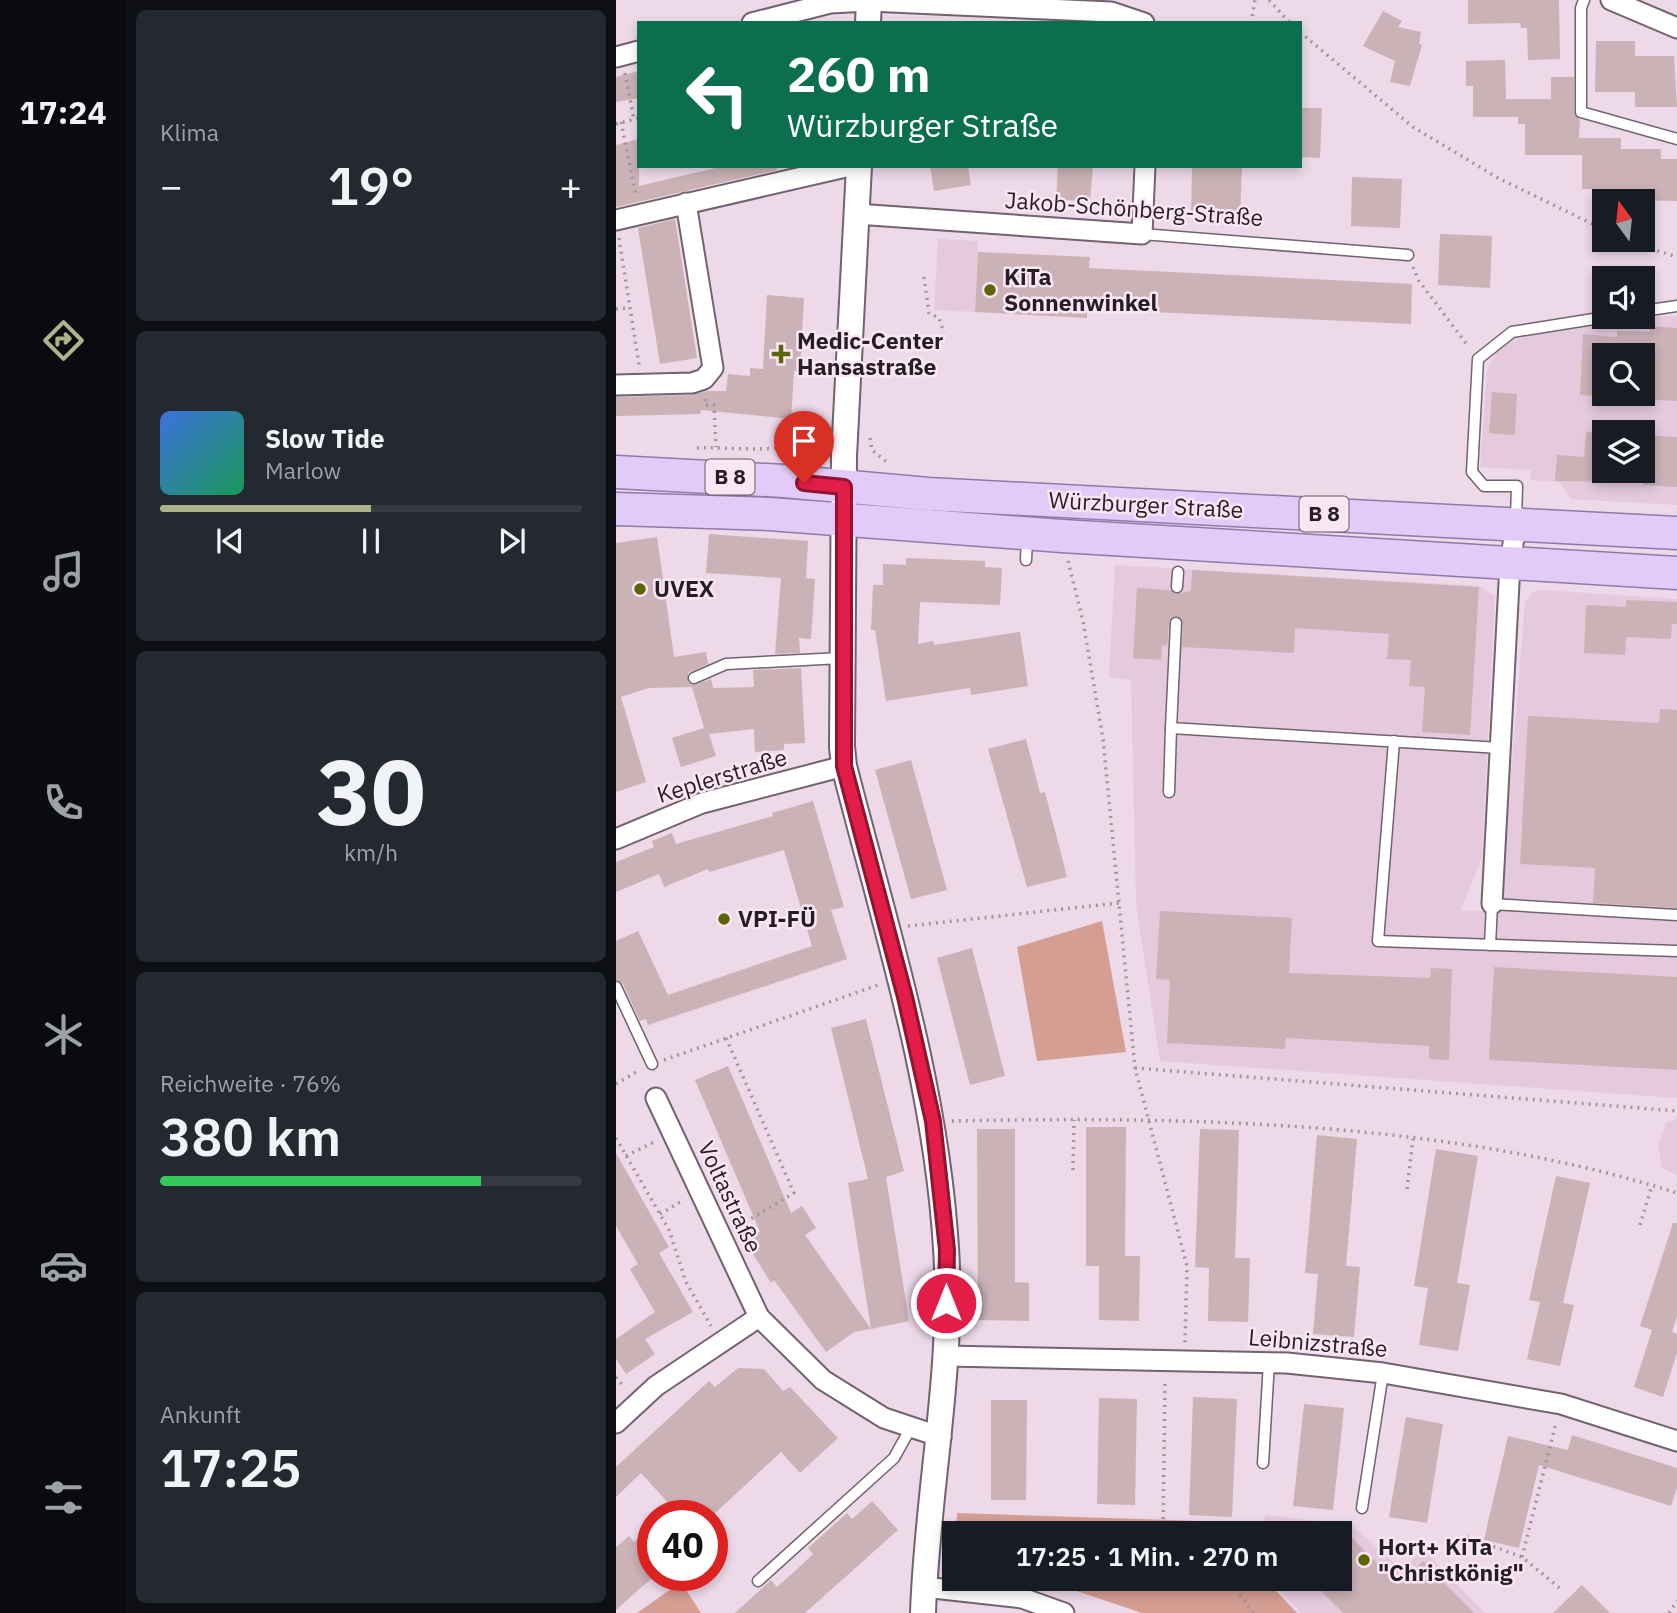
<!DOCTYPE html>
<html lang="de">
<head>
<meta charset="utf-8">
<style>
	body { margin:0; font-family:"IBM Plex Sans",sans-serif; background:#242831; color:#f1f3f6; height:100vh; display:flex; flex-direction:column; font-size:26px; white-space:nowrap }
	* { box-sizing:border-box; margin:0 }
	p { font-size:23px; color:#9ea1a6 }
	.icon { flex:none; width:38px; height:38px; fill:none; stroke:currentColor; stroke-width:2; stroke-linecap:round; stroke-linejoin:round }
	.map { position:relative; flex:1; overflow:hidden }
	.drawer { display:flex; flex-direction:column; gap:10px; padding:10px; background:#0d0f14; width:490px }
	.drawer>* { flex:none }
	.top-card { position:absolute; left:21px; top:21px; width:665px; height:147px; border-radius:0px; box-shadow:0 4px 10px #0003; background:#0b6e4f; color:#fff; overflow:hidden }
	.needle { width:46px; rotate:345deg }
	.tools { position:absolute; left:976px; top:189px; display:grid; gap:14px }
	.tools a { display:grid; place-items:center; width:63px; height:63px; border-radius:0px; background:#171b24; box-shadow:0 4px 10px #0003; font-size:35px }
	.speed { position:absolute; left:21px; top:1500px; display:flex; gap:14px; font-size:35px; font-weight:700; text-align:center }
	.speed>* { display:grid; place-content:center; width:91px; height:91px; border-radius:50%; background:#171b24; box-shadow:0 4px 10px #0003; line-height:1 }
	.speed .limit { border:10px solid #d22; background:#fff; color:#111 }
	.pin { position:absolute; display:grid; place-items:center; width:60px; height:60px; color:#fff; margin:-72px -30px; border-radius:50% 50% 50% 0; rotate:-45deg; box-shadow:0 0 7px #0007 }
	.pin .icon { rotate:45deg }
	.me { position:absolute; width:77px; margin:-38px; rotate:0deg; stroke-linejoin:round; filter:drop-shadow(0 0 5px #0008) }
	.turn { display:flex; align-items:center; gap:24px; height:147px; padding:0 35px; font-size:32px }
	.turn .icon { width:91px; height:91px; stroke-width:2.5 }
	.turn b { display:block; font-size:49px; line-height:60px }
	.big { font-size:52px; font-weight:600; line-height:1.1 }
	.drawer .card { flex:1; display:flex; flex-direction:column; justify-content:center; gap:10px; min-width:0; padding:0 24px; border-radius:10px; background:#242831 }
	.drawer .dial { align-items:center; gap:0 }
	.dial b { font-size:91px; line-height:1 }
	.song { display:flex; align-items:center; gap:21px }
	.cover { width:84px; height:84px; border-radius:10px; background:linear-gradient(135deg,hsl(220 70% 55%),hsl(150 70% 35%)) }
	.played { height:7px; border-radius:4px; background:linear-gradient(90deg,#aeb48a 50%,#363941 50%) }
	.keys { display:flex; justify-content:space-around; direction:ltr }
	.heat { display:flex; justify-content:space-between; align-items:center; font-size:38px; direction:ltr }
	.charge { height:10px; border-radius:5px; background:linear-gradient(90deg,#34c759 76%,#363941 0) }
	.trip { position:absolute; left:326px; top:1521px; width:410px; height:70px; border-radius:0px; background:#171b24; box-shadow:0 4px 10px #0003; font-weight:600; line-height:70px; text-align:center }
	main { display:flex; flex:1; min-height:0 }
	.menu { display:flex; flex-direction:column; width:126px; justify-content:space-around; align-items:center; background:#090b0e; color:#9ea1a6 }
	.menu .icon { width:49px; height:49px }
	.menu .active { color:#aeb48a }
	.menu b { font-size:32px; color:#f1f3f6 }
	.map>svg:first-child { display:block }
</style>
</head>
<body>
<main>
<nav class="menu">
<b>17:24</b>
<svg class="icon active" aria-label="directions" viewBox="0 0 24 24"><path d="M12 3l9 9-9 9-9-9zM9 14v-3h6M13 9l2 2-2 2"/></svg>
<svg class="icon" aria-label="music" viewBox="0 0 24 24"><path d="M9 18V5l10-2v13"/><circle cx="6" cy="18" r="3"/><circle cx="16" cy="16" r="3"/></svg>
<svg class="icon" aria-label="phone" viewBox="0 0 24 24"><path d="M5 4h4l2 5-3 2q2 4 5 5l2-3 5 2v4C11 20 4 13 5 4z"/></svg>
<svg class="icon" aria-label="climate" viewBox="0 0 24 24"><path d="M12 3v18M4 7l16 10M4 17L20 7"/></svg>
<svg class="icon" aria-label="car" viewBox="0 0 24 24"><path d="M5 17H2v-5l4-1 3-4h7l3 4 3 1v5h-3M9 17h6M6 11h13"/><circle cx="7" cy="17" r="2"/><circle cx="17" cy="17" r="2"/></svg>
<svg class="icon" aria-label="filters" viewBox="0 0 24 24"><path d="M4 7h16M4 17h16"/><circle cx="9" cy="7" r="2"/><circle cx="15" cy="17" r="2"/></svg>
</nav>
<section class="drawer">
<div class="card"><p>Klima</p>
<div class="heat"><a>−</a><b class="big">19°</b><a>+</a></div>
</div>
<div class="card">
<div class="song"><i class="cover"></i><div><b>Slow Tide</b><p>Marlow</p></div></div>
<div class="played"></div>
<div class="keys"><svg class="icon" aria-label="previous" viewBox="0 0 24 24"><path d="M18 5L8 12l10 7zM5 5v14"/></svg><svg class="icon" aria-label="pause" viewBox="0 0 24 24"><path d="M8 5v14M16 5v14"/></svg><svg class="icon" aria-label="next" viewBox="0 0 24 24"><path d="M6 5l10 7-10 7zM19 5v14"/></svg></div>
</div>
<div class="card dial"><b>30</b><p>km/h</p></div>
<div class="card"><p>Reichweite · 76%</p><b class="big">380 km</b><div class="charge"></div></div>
<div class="card"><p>Ankunft</p><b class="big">17:25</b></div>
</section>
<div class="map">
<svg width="1061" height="1613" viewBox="0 0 1061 1613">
	<rect width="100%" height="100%" fill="#edd9e8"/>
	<g fill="#e5cade" fill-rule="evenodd">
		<polygon points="322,239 362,241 359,312 318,310"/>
		<path d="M1061 316V505L955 499 943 482 915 480 914 470 864 467 871 370 880 350 896 339 1013 318ZM989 355H1027V394H989ZM989 432H1027V471H989Z"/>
		<polygon points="499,565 863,586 879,596 866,858 844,911 884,912 909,601 917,592 927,590 1061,599 1061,1098 544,1061 520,904 515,680 493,677"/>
		<polygon points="1061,1118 1061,1175 1046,1168 1042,1146 1050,1123"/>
		<polygon points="649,1515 736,1525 786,1570 807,1549 869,1613 685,1613 652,1579 723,1578 723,1533 647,1533"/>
	</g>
	<g fill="#d59e93">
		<polygon points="486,921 510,1052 421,1061 401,947"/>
		<polygon points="341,1513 644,1523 643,1533 340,1533"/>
		<polygon points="425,1579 649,1579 681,1613 526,1613"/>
		<polygon points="65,1582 85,1613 21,1613"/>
	</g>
	<g fill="#cab2b7">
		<polygon points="852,0 943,0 944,59 912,60 911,28 905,28 904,23 852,24"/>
		<polygon points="767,11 786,21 782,27 805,32 803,44 806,45 794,86 774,82 779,61 747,46"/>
		<polygon points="980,41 1019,41 1019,56 1058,56 1061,107 1019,107 1019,92 979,92"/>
		<polygon points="889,60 890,99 935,99 935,77 958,77 958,112 964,120 963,138 1005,138 1005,149 1045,149 1045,159 1061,159 1061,201 1006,200 1006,189 966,189 966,155 909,155 909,124 902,124 902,117 857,117 857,86 850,86 850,61"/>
		<polygon points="23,71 23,98 0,102 0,77"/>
		<polygon points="684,108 706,108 704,158 684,157"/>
		<polygon points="23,139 23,186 108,166 160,166 161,170 0,207 0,145"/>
		<polygon points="314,166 352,166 355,185 318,191"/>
		<polygon points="442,166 477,166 474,202 440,199"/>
		<polygon points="576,166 626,168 624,217 575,216"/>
		<polygon points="736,177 786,179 784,228 735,226"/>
		<polygon points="59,219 81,358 44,364 22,228"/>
		<polygon points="824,234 876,236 874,288 822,285"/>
		<polygon points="362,252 474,257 473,268 796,284 795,324 471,309 471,318 359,312"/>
		<polygon points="151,295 188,298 184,371 178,371 175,419 85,410 84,414 0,416 0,397 76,395 91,391 110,391 112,374 134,376 134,368 147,369"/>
		<polygon points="1034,326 1061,328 1061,401 1027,399 1027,355 989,355 989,397 964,395 967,334 1001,337 1001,331 1034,332"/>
		<polygon points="876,392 901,394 899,435 873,433"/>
		<polygon points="970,432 989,433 989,482 939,481 941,455 968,457"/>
		<polygon points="1027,435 1061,437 1061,487 1027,485"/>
		<polygon points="93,534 192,541 190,578 199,579 195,639 183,638 184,653 159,654 165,578 90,573"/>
		<polygon points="41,537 58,657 90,652 92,664 72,673 72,682 78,685 95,679 97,688 138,687 137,670 185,668 189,743 168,744 168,750 139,752 138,729 93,734 100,756 65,767 56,738 88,728 76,687 33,688 5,697 30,782 0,792 0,543"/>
		<polygon points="290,558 369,561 369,567 386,568 384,605 304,602 302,644 317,641 318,645 404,632 412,686 355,695 354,688 270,701 259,630 255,630 257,585 267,585 267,564 290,565"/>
		<polygon points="576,570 863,587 854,735 806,732 809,687 793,686 795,660 771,659 773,634 679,628 678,653 566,647 567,623 560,616 553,622 551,646 546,645 545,660 517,658 521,588 554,590 561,594 575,591"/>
		<polygon points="1010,600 1061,602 1061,624 1056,624 1055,639 1010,637 1009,655 968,653 970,605 1010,607"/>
		<polygon points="1044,709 1061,710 1061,908 977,903 979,868 904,864 912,716 1043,723"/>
		<polygon points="410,739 424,793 429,792 451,877 411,887 372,749"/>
		<polygon points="295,760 331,890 295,899 259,770"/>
		<polygon points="197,801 228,907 215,910 231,959 32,1025 30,1019 24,1021 7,984 0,980 0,941 22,931 52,995 196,946 168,850 93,872 92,869 48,887 43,874 0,892 0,862 38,847 36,841 56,833 60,844 157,816 156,813"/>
		<polygon points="544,911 676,918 673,973 814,978 815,968 836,969 833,1060 813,1059 813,1046 670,1038 669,1049 551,1043 554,980 540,979"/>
		<polygon points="356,948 389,1076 354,1085 321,958"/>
		<polygon points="878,967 1061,977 1061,1070 873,1060"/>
		<polygon points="250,1019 288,1171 270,1177 293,1321 255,1329 232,1183 252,1179 215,1028"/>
		<polygon points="112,1066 175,1213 186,1206 200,1228 189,1235 255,1329 238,1332 210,1352 158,1280 155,1283 129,1241 144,1232 79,1080"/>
		<polygon points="470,1127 510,1127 509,1256 524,1256 523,1321 483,1320 483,1266 470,1266"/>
		<polygon points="361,1129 399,1129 399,1282 413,1283 413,1321 362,1320"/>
		<polygon points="584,1129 623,1130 619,1258 634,1258 632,1322 592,1321 593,1268 579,1267"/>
		<polygon points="701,1135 741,1139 730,1266 744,1267 738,1337 697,1334 702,1274 689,1273"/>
		<polygon points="820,1149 862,1156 841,1283 854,1285 842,1351 803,1345 812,1288 798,1286"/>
		<polygon points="0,1153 53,1247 43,1253 77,1312 29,1339 39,1354 10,1374 0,1359 0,1339 39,1312 14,1269 22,1264 0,1226"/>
		<polygon points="940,1176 974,1183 947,1303 958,1305 944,1366 911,1359 924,1302 913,1300"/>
		<polygon points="1057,1223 1061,1223 1061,1316 1056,1332 1061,1334 1061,1353 1047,1397 1018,1387 1036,1330 1024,1326"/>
		<polygon points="122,1368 148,1369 167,1391 174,1387 222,1438 184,1473 165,1452 96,1516 64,1516 25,1473 0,1497 0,1467 93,1381 99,1387"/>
		<polygon points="577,1397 621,1399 616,1517 573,1515"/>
		<polygon points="483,1398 521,1399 519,1505 481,1504"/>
		<polygon points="375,1400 411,1400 410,1500 375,1500"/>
		<polygon points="688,1404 728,1408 717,1510 677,1506"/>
		<polygon points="790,1417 827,1424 811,1523 773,1517"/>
		<polygon points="956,1435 1061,1468 1061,1488 1055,1506 923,1465 903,1548 868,1540 892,1436 952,1450"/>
		<polygon points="256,1501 282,1530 189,1613 119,1613 155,1580 161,1587 179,1571 197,1554 192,1548 231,1513 236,1519"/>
		<polygon points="37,1525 37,1577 0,1610 0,1547 13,1536 18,1542"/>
		<polygon points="734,1536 783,1585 807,1561 858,1613 727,1613 692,1578 723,1578 723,1548"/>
		<polygon points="966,1585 994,1613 937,1613"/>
	</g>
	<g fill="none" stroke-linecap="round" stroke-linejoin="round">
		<defs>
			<g id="service">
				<polyline points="968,0 965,8 965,112 1061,139"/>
				<polyline points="526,234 792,255"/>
				<polyline points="1027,311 1061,306"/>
				<polyline points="900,521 901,486 868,486 856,472 862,359 896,332 990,317"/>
				<polyline points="410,560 411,537"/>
				<polyline points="561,587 562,572"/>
				<polyline points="560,623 555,728 884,748"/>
				<polyline points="78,678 110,664 225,658"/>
				<polyline points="778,741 762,941 1061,951"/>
				<polyline points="553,792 555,728"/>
				<polyline points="874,945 876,904 1061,915"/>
				<polyline points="0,987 36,1064"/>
				<polyline points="647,1463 653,1362"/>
				<polyline points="746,1508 767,1373"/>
				<polyline points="142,1581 278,1458 294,1429"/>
			</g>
			<g id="minor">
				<polyline points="995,0 1061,28"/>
				<polyline points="136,23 214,3 253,1 495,12 528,23"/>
				<polyline points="0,57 23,51"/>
				<polyline points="240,214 526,234 529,166"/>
				<polyline points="0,220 234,166"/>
				<polyline points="0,385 76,383 88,379 97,368 70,203"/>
				<polyline points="0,839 86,803 228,766"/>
				<polyline points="876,904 894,564 900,524"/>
				<polyline points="40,1098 143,1317 207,1380 268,1418 325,1437"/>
				<polyline points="330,1356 671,1363 767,1373 945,1404 1061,1441"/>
				<polyline points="0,1423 40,1386 143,1317"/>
				<polyline points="308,1587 406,1598 448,1613"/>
			</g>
			<g id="tertiary">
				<polyline points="252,23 253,0"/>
				<path d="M243 166 228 456 226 747 228 766C269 926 320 1083 330 1248 338 1371 311 1491 307 1613"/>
			</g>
			<g id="primary">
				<polyline points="0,472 168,481 312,494 1061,533"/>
				<polyline points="0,509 153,514 446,536 1061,573"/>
			</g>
		</defs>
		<use href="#service" stroke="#73626f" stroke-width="13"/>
		<use href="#minor" stroke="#73626f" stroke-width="23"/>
		<use href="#tertiary" stroke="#73626f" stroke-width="28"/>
		<use href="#primary" stroke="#9378ab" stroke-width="35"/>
		<g stroke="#a3949f" stroke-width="3.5" stroke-dasharray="2 5" stroke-linecap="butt">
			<polyline points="653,0 674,23"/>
			<polyline points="635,23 639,0"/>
			<polyline points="684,32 797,127 882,178 989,230"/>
			<polyline points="9,73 18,120"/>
			<polyline points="5,122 20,196"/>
			<polyline points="0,124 23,118"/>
			<polyline points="3,238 23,365"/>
			<polyline points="1008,240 1061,257"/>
			<polyline points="797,267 803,281 852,346"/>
			<polyline points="308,277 313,313 323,318 328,333"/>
			<polyline points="0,309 14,308"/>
			<polyline points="89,399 89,405 98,405 100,447"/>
			<polyline points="254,438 256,450 272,463"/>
			<path d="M81 448C111 446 180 457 200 434H209"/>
			<polyline points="452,561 467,621 487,739 519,1068 571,1266 569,1343"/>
			<polyline points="292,926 503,903"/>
			<polyline points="110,1038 178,1193 121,1227"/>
			<polyline points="48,1060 262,985"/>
			<polyline points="519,1068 1061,1111"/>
			<polyline points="0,1084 22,1071"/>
			<path d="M336 1121C571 1116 836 1121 1061 1193"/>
			<polyline points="0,1138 53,1230 70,1282 95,1326"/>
			<polyline points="10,1156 40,1141"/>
			<polyline points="457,1170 458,1120"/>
			<polyline points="791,1189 797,1139"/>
			<polyline points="44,1214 66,1201"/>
			<polyline points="1024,1225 1036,1185"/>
			<polyline points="0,1377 9,1388"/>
			<polyline points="547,1533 549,1381"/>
			<polyline points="851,1537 906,1557 946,1590"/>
			<polyline points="906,1557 940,1423"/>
			<polyline points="530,1578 536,1582 587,1578"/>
			<polyline points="611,1578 638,1613"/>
			<polyline points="1053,1613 1061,1601"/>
		</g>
		<use href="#service" stroke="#fff" stroke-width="10"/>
		<use href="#minor" stroke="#fff" stroke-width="19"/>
		<use href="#tertiary" stroke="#fff" stroke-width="24"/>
		<use href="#primary" stroke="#e2cbf8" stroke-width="32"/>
	</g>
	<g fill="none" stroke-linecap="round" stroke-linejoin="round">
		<defs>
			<polyline id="route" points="188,483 228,487 228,766 289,997 317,1121 331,1250 330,1303"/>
		</defs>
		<use href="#route" stroke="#92132f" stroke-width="18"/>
		<use href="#route" stroke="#e11d48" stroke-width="12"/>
	</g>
	<g fill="#5d6606" stroke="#fae6f5" stroke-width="2.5">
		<circle cx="374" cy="290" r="7"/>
		<path d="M161.5 343.5h7v7h7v7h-7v7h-7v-7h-7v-7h7z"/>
		<circle cx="24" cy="589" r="7"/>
		<circle cx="108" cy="919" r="7"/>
		<circle cx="748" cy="1560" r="7"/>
	</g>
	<g text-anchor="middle" stroke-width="5" stroke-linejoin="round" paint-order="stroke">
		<g fill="#fae6f5" stroke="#655a62" stroke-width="2">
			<rect x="89.5" y="459.5" width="49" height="35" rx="5"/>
			<rect x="683.5" y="496.5" width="49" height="35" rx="5"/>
		</g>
		<g font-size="21" font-weight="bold" fill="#251e23">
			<text x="114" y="484">B 8</text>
			<text x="708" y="521">B 8</text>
		</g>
		<g font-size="23" fill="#251e23" stroke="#fae6f5">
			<text transform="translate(518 209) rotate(4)" y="8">Jakob-Schönberg-Straße</text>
			<text transform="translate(530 505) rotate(3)" y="8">Würzburger Straße</text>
			<text transform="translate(106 776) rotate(-17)" y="8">Keplerstraße</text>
			<text transform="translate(114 1197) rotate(65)" y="8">Voltastraße</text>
			<text transform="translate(702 1343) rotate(5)" y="8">Leibnizstraße</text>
		</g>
		<g font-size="23" font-weight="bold" fill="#251e23" stroke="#fae6f5" text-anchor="start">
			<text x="388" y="285">KiTa<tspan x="388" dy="26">Sonnenwinkel</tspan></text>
			<text x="181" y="349">Medic-Center<tspan x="181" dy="26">Hansastraße</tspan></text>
			<text x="38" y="597">UVEX</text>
			<text x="122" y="927">VPI-FÜ</text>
			<text x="762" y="1555">Hort+ KiTa<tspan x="762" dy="26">"Christkönig"</tspan></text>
		</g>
	</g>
</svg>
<div class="tools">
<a><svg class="needle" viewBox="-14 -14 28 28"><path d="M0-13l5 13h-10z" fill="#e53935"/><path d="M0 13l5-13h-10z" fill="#9ea1a6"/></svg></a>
<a><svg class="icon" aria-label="sound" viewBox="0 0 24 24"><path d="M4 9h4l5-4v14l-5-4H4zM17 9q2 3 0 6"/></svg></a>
<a><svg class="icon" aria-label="search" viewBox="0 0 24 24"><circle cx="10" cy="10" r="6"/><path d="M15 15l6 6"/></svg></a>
<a><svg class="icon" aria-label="layers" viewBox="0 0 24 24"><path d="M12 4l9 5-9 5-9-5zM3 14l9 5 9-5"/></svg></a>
</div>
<div class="speed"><div class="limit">40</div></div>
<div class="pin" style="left:188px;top:483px;background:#d93025"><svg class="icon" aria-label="arrive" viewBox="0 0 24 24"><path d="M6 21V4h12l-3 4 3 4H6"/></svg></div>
<svg class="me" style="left:330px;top:1303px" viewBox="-20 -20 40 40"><circle r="17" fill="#e11d48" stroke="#fff" stroke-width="3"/><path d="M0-11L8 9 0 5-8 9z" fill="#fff"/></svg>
<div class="trip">17:25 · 1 Min. · 270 m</div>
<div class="top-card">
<div class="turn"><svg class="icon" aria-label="left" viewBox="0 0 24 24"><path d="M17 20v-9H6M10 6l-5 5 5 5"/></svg><div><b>260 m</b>Würzburger Straße</div></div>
</div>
</div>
</main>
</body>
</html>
